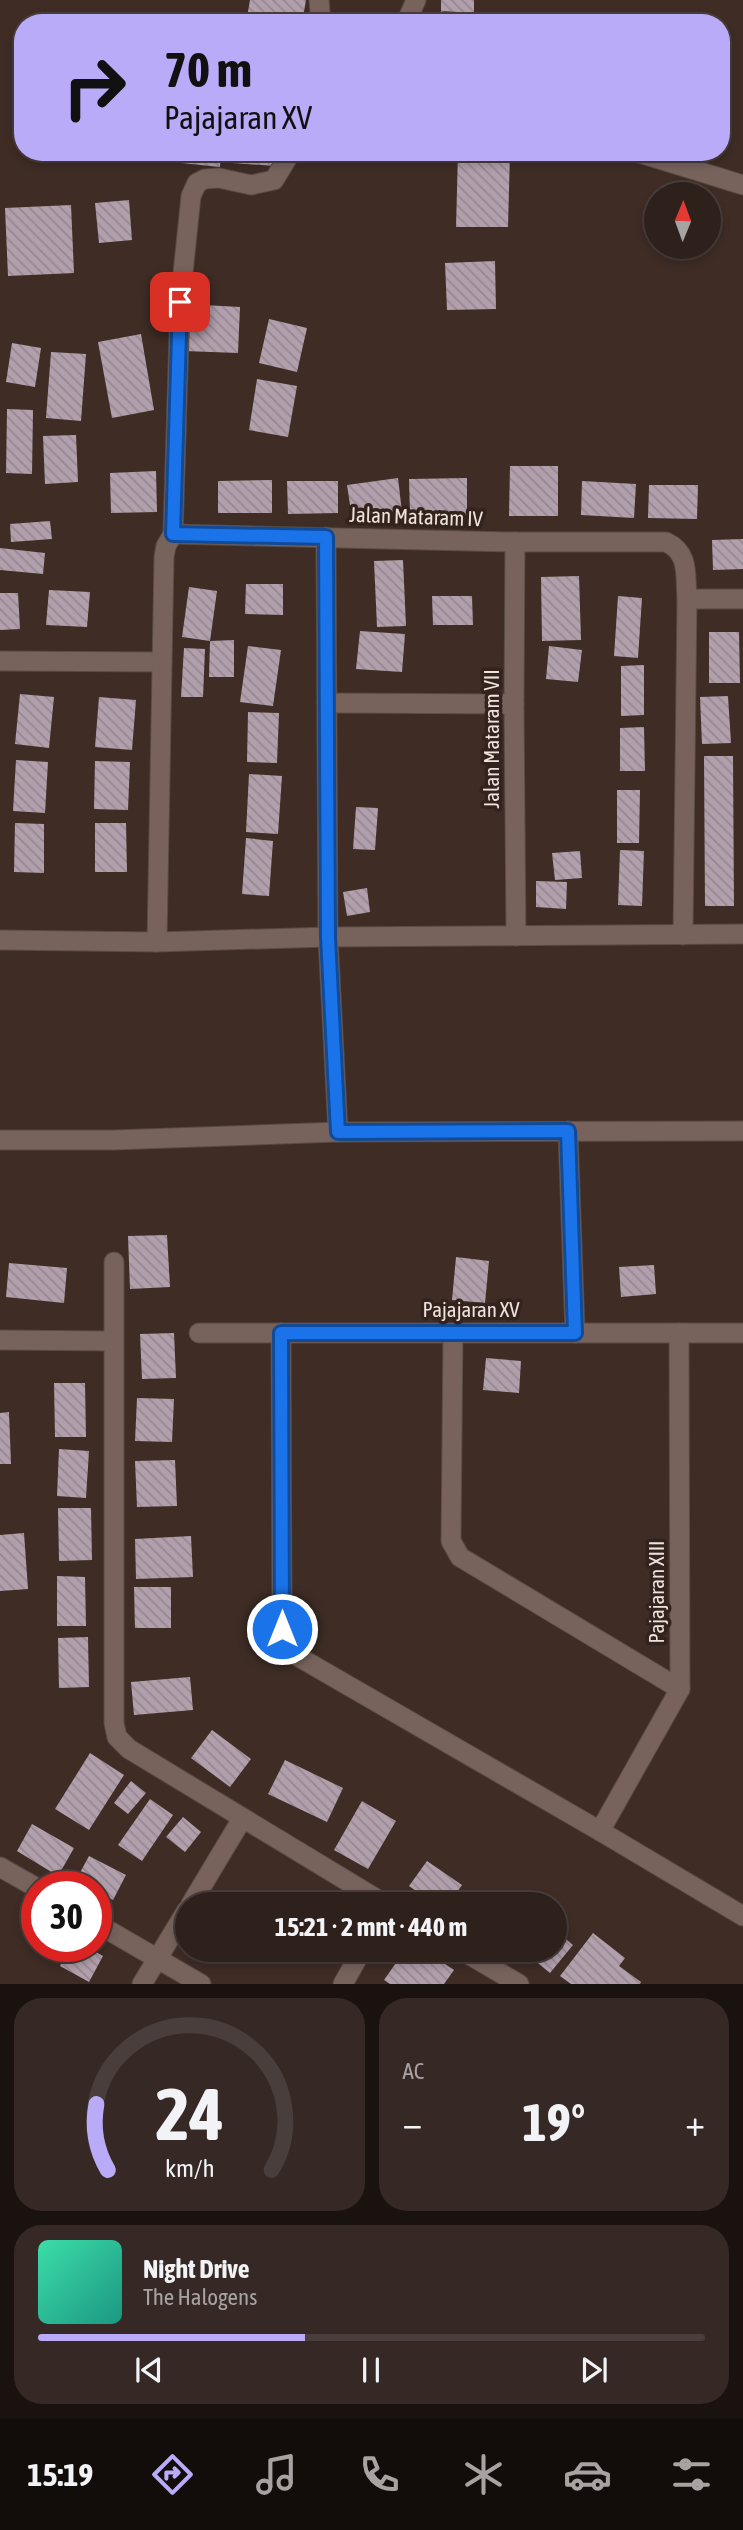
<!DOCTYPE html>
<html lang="id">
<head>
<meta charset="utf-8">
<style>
	body { margin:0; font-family:"Asap Condensed",sans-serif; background:#362925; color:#f1f3f6; height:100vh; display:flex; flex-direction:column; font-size:26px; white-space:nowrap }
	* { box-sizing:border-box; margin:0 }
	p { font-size:23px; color:#a7a3a3 }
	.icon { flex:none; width:38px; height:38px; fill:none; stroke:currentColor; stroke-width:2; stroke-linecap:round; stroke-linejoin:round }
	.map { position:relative; height:1984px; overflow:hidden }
	.details { display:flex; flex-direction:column; gap:14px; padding:14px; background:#19120f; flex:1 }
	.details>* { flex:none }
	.guide { position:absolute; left:14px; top:14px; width:716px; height:147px; border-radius:28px; box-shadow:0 4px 10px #0003,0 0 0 2px #493e3b; background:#b9abf7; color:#111; overflow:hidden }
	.needle { width:46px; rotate:1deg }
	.tools { position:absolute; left:644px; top:182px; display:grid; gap:14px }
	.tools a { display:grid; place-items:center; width:77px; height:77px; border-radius:50%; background:#2e211c; box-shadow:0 4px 10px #0003,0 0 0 2px #493e3b; font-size:35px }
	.speed { position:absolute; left:21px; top:1871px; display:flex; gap:14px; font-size:35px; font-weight:700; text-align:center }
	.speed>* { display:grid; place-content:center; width:91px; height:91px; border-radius:50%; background:#2e211c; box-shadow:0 4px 10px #0003,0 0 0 2px #493e3b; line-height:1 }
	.speed .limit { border:10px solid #d22; background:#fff; color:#111 }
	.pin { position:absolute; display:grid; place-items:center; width:60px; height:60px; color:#fff; margin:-30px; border-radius:14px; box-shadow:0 4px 10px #0006 }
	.me { position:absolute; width:77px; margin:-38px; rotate:0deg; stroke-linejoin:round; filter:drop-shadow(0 0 5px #0008) }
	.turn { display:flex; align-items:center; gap:24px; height:147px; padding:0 35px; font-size:32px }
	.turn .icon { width:91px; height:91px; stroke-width:2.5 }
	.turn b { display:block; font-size:49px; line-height:60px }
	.big { font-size:52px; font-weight:700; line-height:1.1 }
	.details .card { flex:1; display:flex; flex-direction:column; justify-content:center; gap:10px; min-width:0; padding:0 24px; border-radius:28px; background:#362925 }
	.details .dial { align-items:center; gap:0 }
	.dial svg { height:182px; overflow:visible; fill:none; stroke:#493e3b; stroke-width:7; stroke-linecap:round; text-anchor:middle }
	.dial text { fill:#f1f3f6; stroke:none }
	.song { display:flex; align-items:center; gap:21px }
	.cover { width:84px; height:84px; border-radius:10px; background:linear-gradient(135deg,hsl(160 70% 55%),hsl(170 70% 35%)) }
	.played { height:7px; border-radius:4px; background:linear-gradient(90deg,#b9abf7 40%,#493e3b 40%) }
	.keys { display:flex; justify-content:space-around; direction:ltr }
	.heat { display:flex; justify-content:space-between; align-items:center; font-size:38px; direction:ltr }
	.details .tiles { flex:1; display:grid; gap:14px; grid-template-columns:1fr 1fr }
	.card:last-child { grid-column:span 2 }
	.trip { position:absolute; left:175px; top:1892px; width:392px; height:70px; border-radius:35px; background:#2e211c; box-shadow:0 4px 10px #0003,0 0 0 2px #493e3b; font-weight:700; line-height:70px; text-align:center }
	.dock { display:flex; height:112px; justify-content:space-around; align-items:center; background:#120d0b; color:#a7a3a3 }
	.dock .icon { width:49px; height:49px }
	.dock .selected { color:#b9abf7 }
	.dock b { font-size:32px; color:#f1f3f6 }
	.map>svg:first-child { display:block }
</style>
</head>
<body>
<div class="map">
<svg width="743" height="1984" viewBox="0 0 743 1984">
	<defs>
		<pattern id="building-back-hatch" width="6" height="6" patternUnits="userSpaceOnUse" patternTransform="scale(1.75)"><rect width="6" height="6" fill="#b19fac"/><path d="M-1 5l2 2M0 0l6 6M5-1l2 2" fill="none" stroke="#968892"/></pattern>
	</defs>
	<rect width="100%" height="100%" fill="#3e2c25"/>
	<g fill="url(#building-back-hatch)">
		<polygon points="250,0 306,0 302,23 246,23"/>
		<polygon points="441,0 474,0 474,13 441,11"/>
		<polygon points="441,11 477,22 477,23 437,23"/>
		<polygon points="182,152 221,152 220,167 181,163"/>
		<polygon points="232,152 277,152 276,166 232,163"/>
		<polygon points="382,152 413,152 410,162"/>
		<polygon points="458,152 510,152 508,227 456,227"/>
		<polygon points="129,200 132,240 99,243 95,203"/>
		<polygon points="71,205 74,273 8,276 5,208"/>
		<polygon points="495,261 496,309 447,310 445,263"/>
		<polygon points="186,304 240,307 238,353 184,351"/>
		<polygon points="269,319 307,328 297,372 259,363"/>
		<polygon points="141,334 154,410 112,418 98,342"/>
		<polygon points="12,343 41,348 35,387 6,382"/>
		<polygon points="51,352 86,354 81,421 46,418"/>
		<polygon points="257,379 297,386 288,437 249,430"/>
		<polygon points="7,409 33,410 32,474 6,473"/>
		<polygon points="76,435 78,482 45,484 43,436"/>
		<polygon points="510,466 558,466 558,516 509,516"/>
		<polygon points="156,471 157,512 111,513 110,473"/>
		<polygon points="398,478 402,512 352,518 347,485"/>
		<polygon points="467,478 467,515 410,515 409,479"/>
		<polygon points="272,480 272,513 218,513 218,481"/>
		<polygon points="287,481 338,481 338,513 288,514"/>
		<polygon points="582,481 636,484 634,518 581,515"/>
		<polygon points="649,485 698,485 697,519 648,518"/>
		<polygon points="50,521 52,539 11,542 10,524"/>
		<polygon points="743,539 743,569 713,570 712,540"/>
		<polygon points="0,548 45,553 43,574 0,570"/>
		<polygon points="403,560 406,626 377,627 374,561"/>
		<polygon points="579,576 581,640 542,641 541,577"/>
		<polygon points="246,584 283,584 283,615 245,614"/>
		<polygon points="189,587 217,591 210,641 182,637"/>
		<polygon points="49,590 90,592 87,627 46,625"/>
		<polygon points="0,593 18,593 20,629 0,630"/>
		<polygon points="432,596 472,596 473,625 433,625"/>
		<polygon points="618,596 642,598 638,658 614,656"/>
		<polygon points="360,631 405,634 402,672 356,669"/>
		<polygon points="709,632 739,632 740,683 709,683"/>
		<polygon points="234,640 234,677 209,677 210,641"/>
		<polygon points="248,646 281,650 273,706 240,702"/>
		<polygon points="549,646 582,650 578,682 546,679"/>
		<polygon points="184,648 205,649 203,697 181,697"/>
		<polygon points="644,665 644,715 621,716 621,666"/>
		<polygon points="20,694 54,697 49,748 15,744"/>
		<polygon points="728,696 731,743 702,744 700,697"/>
		<polygon points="99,697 136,700 132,750 95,747"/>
		<polygon points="248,712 279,713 277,763 247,762"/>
		<polygon points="644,727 645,771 620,771 620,728"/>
		<polygon points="704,756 733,756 734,906 705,906"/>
		<polygon points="16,760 48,762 45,813 13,811"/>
		<polygon points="95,761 130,762 128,810 94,809"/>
		<polygon points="249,774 282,776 278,834 246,832"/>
		<polygon points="617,790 640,790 639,843 617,843"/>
		<polygon points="356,807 378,808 375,850 353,849"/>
		<polygon points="15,823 44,824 44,873 14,872"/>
		<polygon points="95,823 126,823 127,872 95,872"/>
		<polygon points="246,838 273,841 269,896 242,894"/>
		<polygon points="620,850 644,851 642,906 618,905"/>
		<polygon points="580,851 582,878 555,880 552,853"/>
		<polygon points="536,881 567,882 566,909 536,907"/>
		<polygon points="367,888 370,912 347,916 343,892"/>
		<polygon points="167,1235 170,1287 130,1289 128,1236"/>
		<polygon points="456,1257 489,1261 485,1303 452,1300"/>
		<polygon points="9,1263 67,1268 64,1303 6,1297"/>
		<polygon points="654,1265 656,1294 621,1297 619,1267"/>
		<polygon points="174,1333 176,1378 142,1379 140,1334"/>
		<polygon points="486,1358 521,1361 519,1393 483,1390"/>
		<polygon points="54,1383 85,1383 86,1437 55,1437"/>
		<polygon points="137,1398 174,1399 172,1442 135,1441"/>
		<polygon points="9,1412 11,1464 0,1464 0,1413"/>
		<polygon points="59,1449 89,1451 86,1498 57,1496"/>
		<polygon points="175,1460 177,1506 137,1507 135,1461"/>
		<polygon points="58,1508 91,1508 92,1560 59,1561"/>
		<polygon points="24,1533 28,1589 0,1591 0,1535"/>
		<polygon points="191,1536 193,1577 136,1579 135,1539"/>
		<polygon points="57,1576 85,1577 86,1626 57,1626"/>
		<polygon points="134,1587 171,1587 171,1628 135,1628"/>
		<polygon points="88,1637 89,1687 59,1688 58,1638"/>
		<polygon points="190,1677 193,1710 134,1715 131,1682"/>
		<polygon points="212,1730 251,1759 230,1787 191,1758"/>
		<polygon points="90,1753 124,1775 89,1830 55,1809"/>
		<polygon points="285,1760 343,1788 327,1822 268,1794"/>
		<polygon points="131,1781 146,1793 128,1814 114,1803"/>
		<polygon points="150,1799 173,1815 142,1861 118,1845"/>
		<polygon points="362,1801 396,1821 368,1869 334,1850"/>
		<polygon points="183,1817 201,1832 185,1852 166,1837"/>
		<polygon points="32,1824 74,1848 58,1876 17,1851"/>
		<polygon points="89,1856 126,1875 113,1900 96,1891 96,1886 88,1886 76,1880"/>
		<polygon points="427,1861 462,1885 449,1904 435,1904 409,1886"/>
		<polygon points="480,1895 491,1904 472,1904"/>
		<polygon points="555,1930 573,1945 550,1973 522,1950 555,1950"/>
		<polygon points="593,1933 625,1958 619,1966 641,1982 640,1984 571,1984 560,1976"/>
		<polygon points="71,1946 85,1946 103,1956 89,1982 60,1966"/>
		<polygon points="405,1950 424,1950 454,1970 444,1984 390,1984 384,1980"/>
	</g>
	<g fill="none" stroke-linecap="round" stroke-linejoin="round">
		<defs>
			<g id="minor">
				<polyline points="319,0 321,23"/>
				<polyline points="406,23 416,0"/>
				<polyline points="636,152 743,185"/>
				<path d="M173 534 515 542H666C690 553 685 575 687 599L683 935"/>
				<polyline points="173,534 180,302 191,196 197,183 205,179 219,178 251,185 274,180 291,152"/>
				<polyline points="326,537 328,937 338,1132"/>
				<polyline points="515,542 514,704 516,936"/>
				<polyline points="687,599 743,599"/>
				<polyline points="0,661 162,662"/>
				<polyline points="327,703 514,704"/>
				<polyline points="0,940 157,942 328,937 743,934"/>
				<polyline points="157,942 164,557 166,546 173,534"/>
				<polyline points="568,1131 575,1333"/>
				<polyline points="0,1140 114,1140 338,1132 743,1131"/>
				<polyline points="114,1262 114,1723 117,1737 129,1749 385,1904"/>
				<polyline points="199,1333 743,1333"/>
				<polyline points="281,1333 282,1629 286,1642 297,1656 600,1831 743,1916"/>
				<polyline points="453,1333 451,1541 460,1557 680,1689"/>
				<polyline points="0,1340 113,1341"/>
				<polyline points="600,1831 680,1689 679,1333"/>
				<polyline points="0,1867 37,1888"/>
				<polyline points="191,1904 242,1819"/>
				<polyline points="96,1923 201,1984"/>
				<polyline points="461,1950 519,1984"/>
				<polyline points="142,1984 187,1910"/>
				<polyline points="343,1984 362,1950"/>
			</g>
		</defs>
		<use href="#minor" stroke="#594a44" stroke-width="21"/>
		<use href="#minor" stroke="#77635c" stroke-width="19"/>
	</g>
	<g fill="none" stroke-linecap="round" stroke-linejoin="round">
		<defs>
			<polyline id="route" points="180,302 173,534 326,537 328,937 338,1132 568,1131 575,1333 281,1333 282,1629"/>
		</defs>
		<use href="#route" stroke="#114b97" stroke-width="18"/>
		<use href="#route" stroke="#1a73e8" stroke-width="12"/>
	</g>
	<g text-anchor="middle" stroke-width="7" stroke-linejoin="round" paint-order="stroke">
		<g font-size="21" fill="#eee2dd" stroke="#33231c">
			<text transform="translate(416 517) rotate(2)" y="7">Jalan Mataram IV</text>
			<text transform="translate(492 739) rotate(-90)" y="7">Jalan Mataram VII</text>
			<text x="471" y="1317">Pajajaran XV</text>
			<text transform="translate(657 1592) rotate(-90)" y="7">Pajajaran XIII</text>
		</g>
	</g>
</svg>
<div class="tools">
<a><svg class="needle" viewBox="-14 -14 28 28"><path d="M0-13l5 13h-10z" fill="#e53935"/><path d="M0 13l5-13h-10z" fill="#a7a3a3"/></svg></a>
</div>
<div class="speed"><div class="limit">30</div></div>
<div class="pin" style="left:180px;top:302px;background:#d93025"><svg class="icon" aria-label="arrive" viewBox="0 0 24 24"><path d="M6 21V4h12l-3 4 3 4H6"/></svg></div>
<svg class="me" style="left:282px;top:1629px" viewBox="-20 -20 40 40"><circle r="17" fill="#1a73e8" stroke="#fff" stroke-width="3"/><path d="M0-11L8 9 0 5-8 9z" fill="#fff"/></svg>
<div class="trip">15:21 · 2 mnt · 440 m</div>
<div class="guide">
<div class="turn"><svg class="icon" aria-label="right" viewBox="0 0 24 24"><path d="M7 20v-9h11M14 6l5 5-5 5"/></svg><div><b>70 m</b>Pajajaran XV</div></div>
</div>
</div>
<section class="details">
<div class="tiles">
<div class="card dial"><svg viewBox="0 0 100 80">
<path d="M14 69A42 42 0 1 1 86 69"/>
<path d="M14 69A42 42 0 0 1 9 40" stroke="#b9abf7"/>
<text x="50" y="56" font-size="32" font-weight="700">24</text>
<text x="50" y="72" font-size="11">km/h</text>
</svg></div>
<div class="card"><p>AC</p>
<div class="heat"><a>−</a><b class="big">19°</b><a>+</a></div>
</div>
<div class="card">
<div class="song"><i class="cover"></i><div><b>Night Drive</b><p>The Halogens</p></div></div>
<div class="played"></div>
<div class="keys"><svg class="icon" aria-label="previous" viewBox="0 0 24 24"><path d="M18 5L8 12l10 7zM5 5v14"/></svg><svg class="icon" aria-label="pause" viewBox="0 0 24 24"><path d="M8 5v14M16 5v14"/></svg><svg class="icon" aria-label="next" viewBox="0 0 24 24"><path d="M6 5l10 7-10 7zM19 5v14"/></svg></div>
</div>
</div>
</section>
<nav class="dock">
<b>15:19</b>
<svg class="icon selected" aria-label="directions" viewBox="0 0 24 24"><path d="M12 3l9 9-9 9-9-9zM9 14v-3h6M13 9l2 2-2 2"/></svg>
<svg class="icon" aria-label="music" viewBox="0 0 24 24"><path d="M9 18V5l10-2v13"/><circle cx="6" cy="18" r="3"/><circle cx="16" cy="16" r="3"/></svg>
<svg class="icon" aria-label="phone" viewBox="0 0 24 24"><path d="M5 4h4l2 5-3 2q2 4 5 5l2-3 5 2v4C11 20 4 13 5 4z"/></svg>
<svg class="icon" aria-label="climate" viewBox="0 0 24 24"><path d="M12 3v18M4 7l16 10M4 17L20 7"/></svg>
<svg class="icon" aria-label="car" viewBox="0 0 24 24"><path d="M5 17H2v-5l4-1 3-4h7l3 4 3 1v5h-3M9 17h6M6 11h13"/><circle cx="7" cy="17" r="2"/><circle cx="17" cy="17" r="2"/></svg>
<svg class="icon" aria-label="filters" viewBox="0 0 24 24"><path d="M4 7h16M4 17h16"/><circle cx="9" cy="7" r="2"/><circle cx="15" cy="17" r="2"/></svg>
</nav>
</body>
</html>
